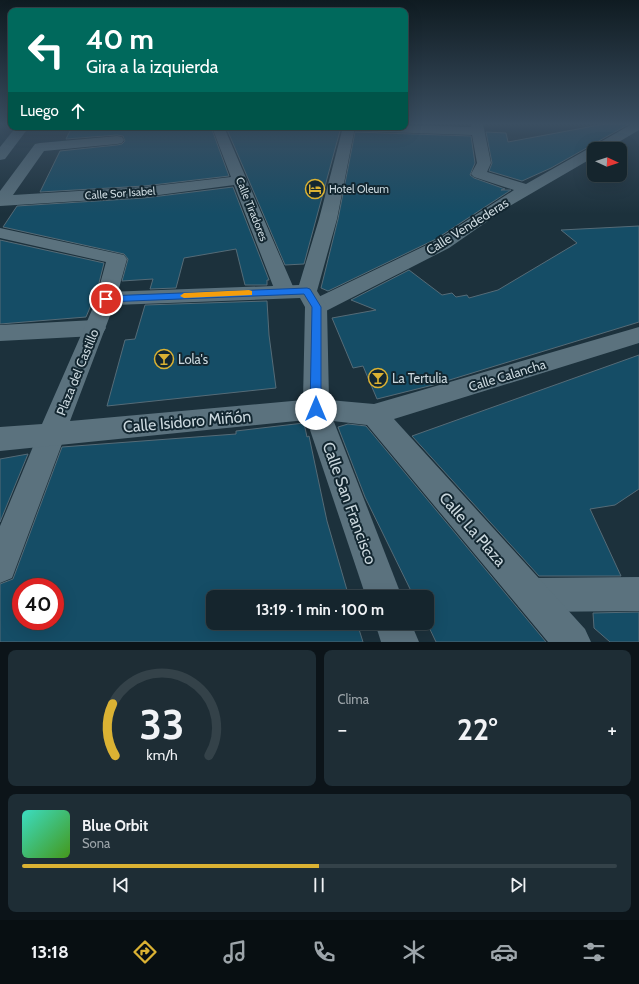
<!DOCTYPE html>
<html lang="es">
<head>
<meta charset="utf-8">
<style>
	body { margin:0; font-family:Cabin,sans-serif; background:#1e2d35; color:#f1f3f6; height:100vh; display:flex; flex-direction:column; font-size:15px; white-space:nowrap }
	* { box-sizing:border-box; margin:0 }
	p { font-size:13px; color:#9da5aa }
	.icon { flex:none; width:22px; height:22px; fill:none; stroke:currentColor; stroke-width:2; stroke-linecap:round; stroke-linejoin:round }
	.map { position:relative; height:642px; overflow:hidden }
	.details { display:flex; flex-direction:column; gap:8px; padding:8px; background:#0c1419; flex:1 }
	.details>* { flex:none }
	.guide { position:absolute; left:8px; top:8px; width:400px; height:122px; border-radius:8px; box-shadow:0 4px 16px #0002,0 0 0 1px #344249; background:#00695c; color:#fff; overflow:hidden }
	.needle { width:26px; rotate:93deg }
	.fabs { position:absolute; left:587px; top:142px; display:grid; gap:8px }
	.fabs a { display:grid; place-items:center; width:40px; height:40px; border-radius:8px; background:#15252d; box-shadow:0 4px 16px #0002,0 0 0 1px #344249; font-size:20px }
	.speed { position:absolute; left:12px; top:578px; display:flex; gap:8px; font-size:20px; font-weight:700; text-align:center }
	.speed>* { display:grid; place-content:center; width:52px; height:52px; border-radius:50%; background:#15252d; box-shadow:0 4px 16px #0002,0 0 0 1px #344249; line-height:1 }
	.speed .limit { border:6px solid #d22; background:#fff; color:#111 }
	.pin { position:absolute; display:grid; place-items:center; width:34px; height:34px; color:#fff; margin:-17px; border:2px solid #fff; border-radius:50%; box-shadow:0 1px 4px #0007 }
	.me { position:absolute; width:44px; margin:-22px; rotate:0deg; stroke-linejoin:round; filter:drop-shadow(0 0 3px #0008) }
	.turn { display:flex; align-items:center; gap:14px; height:84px; padding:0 12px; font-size:18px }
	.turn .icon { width:52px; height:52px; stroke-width:2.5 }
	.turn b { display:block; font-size:28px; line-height:34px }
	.then { display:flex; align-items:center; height:38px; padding:0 12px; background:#0003; gap:8px; font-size:15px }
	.big { font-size:30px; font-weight:700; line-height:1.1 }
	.details .card { flex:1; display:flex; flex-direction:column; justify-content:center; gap:6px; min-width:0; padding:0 14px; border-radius:8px; background:#1e2d35 }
	.details .dial { align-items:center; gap:0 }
	.dial svg { height:104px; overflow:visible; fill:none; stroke:#344249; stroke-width:7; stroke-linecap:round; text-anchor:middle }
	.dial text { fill:#f1f3f6; stroke:none }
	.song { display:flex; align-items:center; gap:12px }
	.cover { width:48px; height:48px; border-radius:6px; background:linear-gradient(135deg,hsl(170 70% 55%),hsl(100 70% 35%)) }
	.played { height:4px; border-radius:2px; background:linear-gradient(90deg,#dbb233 50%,#344249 50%) }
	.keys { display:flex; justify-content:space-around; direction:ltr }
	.heat { display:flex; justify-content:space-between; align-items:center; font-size:22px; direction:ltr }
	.details .tiles { flex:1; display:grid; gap:8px; grid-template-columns:1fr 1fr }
	.card:last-child { grid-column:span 2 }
	.trip { position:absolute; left:206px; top:590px; width:228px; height:40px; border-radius:8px; background:#15252d; box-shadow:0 4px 16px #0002,0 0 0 1px #344249; font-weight:700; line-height:40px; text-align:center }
	.menu { display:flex; height:64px; justify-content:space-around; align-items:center; background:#080f12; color:#9da5aa }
	.menu .icon { width:28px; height:28px }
	.menu .active { color:#dbb233 }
	.menu b { font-size:18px; color:#f1f3f6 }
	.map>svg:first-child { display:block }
</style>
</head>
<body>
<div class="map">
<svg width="639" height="642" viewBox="0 0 639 642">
	<rect width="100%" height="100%" fill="#1c313c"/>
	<g fill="#154d66" stroke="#556b77" fill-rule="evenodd">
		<polygon points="605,124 629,124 551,168 522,181 489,171 492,163 486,132 506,133 508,142"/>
		<polygon points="72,127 211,127 229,176 144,186 40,192 60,151 117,145 122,144 125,141 123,136 117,135 66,139"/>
		<polygon points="226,127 341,127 304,264 285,265"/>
		<polygon points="355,132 471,136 475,163 470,175 474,178 505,189 501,190 511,190 436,239 328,291 321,288 338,219"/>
		<polygon points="233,187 269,280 267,280 267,285 245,285 236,249 184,258 176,288 150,289 153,279 122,281 128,259 124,254 3,227 17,206 144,198"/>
		<polygon points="639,226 639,322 433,385 377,399 363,366 353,368 332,318 376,310 351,300 409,270 442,295 452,293 456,297 467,295 469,298 498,290 577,243 561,230"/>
		<polygon points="0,240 104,263 97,291 86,317 0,324"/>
		<polygon points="267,301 269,335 276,388 107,406 125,340 135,339 145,305"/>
		<polygon points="639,355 639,489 615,505 590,509 621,576 539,576 412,436"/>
		<path d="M304 423 307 437 309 436 327 521 349 597H213V623H357L363 642H0V584L13 579 62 447 236 434V431ZM21 587H55V621H21Z"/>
		<polygon points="348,424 366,426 546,642 436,642 427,623 427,597 414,597 365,497 338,427"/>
		<polygon points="28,454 0,522 0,459"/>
		<polygon points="639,612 639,642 610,642 594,628 593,613"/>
	</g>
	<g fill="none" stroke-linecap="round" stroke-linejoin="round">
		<g fill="#5b727e" fill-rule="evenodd">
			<polygon points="471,124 483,124 491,163 487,172 526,184 632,124 639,124 639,130 607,149 594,149 594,157 508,207 449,248 324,312 316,314 308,312 305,307 308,302 437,240 514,190 474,177 471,174 477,163 472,135 356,131 350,127 405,127 405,125 471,127"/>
			<polygon points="16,127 29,127 5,159 0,160 0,147"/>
			<polygon points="212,127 224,127 295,291 292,296 285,297 278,296 275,291 234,185 144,197 0,206 0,191 35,144 40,143 117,136 122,137 124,140 122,143 117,144 44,151 13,195 144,187 231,177"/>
			<polygon points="0,228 124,255 127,259 116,299 113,304 106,306 99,304 96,299 106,262 0,238"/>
			<polygon points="95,320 103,323 106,328 103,333 95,336 0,341 0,325"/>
			<polygon points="316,399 325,402 329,409 402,597 366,597 303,409 307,402"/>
			<polygon points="52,422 62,425 66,433 12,578 0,583 0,526 42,425"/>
			<polygon points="639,577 639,611 531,612 519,607 514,595 519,583 531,578"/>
			<polygon points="375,623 411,623 419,642 381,642"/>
		</g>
		<path fill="#5b727e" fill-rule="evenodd" d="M343 127H355L337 219 317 291 327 307 329 400 374 404 639 327V343L394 419 585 629 591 642H548L367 425 316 419 0 451V427L42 424 99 294 106 292 299 285 319 219ZM300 298 305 307 303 400 70 421 114 305Z"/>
	</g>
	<linearGradient id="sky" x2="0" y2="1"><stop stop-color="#0f1b21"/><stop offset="0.58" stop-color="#3a4e61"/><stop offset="1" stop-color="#3a4e61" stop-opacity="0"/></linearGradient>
	<rect width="639" height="214" fill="url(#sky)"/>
	<polygon fill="#1a73e8" stroke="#114b97" points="307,288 310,289 321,307 321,409 316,413 310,409 312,307 304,294 106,302 101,299 106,296"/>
	<polygon fill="#f59e0b" points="249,290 252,291 252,295 184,298 180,296 184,293"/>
	<defs>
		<symbol id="hotel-ring" viewBox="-11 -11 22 22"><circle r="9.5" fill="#132731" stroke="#dbb233" stroke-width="1.5"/><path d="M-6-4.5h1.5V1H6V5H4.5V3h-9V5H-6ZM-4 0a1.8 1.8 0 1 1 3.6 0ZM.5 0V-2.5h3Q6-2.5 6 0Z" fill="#dbb233"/></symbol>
		<symbol id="bar-ring" viewBox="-11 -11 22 22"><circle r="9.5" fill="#132731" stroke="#dbb233" stroke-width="1.5"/><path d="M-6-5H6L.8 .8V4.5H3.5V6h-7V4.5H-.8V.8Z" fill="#dbb233"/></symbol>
	</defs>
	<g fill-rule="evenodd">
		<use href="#hotel-ring" x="304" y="178" width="22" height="22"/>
		<use href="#bar-ring" x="153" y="348" width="22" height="22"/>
		<use href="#bar-ring" x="367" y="367" width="22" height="22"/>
	</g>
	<g text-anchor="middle" stroke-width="4" stroke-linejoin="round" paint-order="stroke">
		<g font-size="11" fill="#cbd8de" stroke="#132731" text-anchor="start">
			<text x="329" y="193">Hotel Oleum</text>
		</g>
		<g font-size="11" fill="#cbd8de" stroke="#132731">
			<text transform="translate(120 193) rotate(-4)" y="4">Calle Sor Isabel</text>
			<text transform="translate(252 209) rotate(68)" y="4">Calle Tiradores</text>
		</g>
		<g font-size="13" fill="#cbd8de" stroke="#132731">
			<text transform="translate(467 226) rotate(-32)" y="5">Calle Vendederas</text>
			<text transform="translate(77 372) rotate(-68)" y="5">Plaza del Castillo</text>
			<text transform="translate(507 375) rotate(-17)" y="5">Calle Calancha</text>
		</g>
		<g font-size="13" fill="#cbd8de" stroke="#132731" text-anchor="start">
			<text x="178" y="364">Lola's</text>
			<text x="392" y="383">La Tertulia</text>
		</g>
		<g font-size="16" fill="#cbd8de" stroke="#132731">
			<text transform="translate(187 421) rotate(-5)" y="6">Calle Isidoro Miñón</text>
			<text transform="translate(350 503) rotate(70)" y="6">Calle San Francisco</text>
			<text transform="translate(473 529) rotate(49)" y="6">Calle La Plaza</text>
		</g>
	</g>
</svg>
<div class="fabs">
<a><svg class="needle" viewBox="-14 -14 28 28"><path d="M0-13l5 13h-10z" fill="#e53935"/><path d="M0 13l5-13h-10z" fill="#9da5aa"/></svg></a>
</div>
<div class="speed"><div class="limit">40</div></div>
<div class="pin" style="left:106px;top:299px;background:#d93025"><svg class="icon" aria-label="arrive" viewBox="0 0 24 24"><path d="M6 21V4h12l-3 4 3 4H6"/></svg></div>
<svg class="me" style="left:316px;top:409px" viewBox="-20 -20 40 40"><circle r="19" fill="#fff"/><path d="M0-13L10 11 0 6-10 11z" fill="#1a73e8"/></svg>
<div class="trip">13:19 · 1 min · 100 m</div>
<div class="guide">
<div class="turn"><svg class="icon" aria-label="left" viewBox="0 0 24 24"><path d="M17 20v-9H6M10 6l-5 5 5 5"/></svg><div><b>40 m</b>Gira a la izquierda</div></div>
<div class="then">Luego<svg class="icon" aria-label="ahead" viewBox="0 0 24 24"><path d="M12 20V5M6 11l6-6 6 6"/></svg></div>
</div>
</div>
<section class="details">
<div class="tiles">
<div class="card dial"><svg viewBox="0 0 100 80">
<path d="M14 69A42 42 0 1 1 86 69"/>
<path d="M14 69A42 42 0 0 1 12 29" stroke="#dbb233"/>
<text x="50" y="56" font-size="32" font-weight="700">33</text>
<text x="50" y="72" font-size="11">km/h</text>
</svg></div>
<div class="card"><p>Clima</p>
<div class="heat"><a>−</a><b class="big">22°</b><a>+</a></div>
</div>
<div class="card">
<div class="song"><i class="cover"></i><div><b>Blue Orbit</b><p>Sona</p></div></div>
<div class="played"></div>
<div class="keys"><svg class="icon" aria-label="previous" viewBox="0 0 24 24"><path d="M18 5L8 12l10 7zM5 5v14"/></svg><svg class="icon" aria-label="pause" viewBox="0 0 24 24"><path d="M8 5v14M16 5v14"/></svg><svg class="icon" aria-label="next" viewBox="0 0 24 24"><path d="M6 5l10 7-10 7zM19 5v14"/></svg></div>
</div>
</div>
</section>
<nav class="menu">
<b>13:18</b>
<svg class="icon active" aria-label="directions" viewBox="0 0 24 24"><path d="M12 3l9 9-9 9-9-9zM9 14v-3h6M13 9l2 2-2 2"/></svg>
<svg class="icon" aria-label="music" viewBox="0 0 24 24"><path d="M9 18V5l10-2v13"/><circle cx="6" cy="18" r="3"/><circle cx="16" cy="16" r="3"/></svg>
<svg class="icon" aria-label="phone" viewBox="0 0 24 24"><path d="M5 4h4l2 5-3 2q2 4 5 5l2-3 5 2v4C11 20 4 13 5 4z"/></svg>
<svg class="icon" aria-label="climate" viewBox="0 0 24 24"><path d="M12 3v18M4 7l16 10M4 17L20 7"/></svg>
<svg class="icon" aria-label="car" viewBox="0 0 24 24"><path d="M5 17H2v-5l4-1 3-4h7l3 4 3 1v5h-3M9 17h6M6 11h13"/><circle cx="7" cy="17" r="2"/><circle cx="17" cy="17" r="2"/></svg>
<svg class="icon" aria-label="filters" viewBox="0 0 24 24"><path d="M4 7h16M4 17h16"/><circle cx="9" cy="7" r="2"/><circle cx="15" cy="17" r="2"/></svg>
</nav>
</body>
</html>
